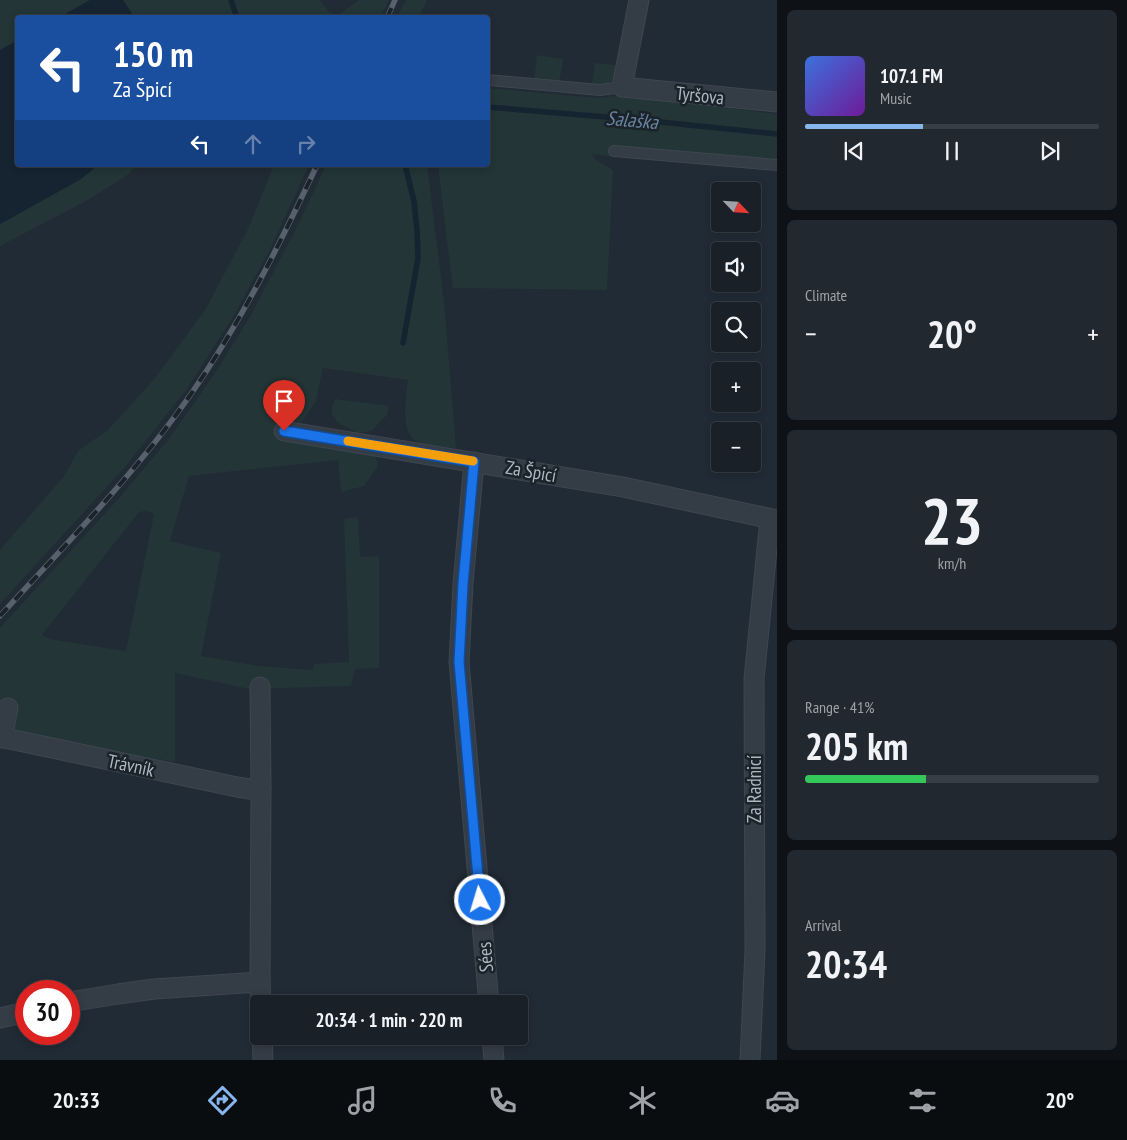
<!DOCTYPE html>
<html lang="en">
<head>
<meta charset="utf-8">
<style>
	body { margin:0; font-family:"PT Sans Narrow",sans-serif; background:#222830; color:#f1f3f6; height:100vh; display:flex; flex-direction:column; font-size:19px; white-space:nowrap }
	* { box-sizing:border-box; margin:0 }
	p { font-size:16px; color:#9fa3a8 }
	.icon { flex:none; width:28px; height:28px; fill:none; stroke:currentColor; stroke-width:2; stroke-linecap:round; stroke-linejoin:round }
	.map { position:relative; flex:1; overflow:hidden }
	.panel { display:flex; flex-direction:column; gap:10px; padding:10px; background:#0e1216; width:350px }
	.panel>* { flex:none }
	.guide { position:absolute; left:15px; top:15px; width:475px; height:152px; border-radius:5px; box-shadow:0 2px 8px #0003,0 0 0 1px #373e45; background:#1a4fa0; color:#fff; overflow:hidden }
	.needle { width:32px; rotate:115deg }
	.buttons { position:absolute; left:711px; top:182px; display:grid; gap:10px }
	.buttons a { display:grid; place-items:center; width:50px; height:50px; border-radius:5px; background:#192028; box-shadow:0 2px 8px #0003,0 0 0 1px #373e45; font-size:25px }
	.speed { position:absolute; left:15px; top:980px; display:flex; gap:10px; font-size:25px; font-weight:700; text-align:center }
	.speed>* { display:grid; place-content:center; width:65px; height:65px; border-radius:50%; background:#192028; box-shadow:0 2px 8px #0003,0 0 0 1px #373e45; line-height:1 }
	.speed .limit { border:8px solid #d22; background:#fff; color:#111 }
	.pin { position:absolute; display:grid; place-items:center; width:42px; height:42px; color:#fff; margin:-51px -21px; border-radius:50% 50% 50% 0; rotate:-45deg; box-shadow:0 0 5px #0007 }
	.pin .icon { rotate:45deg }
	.me { position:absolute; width:55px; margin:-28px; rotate:355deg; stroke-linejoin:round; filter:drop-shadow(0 0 4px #0008) }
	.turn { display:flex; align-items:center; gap:18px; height:105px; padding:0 15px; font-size:22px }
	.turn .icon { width:65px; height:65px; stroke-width:2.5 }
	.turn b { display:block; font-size:35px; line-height:42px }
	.lanes { display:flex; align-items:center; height:48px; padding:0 15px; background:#0003; justify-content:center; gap:25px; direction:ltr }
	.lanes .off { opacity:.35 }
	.big { font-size:38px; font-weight:700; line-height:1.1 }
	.panel .widget { flex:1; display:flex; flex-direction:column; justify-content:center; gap:8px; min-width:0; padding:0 18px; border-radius:8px; background:#222830 }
	.panel .dial { align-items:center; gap:0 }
	.dial b { font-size:65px; line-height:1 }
	.song { display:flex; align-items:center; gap:15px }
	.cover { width:60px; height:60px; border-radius:8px; background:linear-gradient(135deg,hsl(220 70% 55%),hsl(280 70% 35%)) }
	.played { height:5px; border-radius:2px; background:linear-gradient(90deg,#87b5ee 40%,#373e45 40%) }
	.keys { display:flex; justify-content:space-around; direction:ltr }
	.heat { display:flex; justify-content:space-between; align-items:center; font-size:28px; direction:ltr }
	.charge { height:8px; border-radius:4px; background:linear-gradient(90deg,#34c759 41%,#373e45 0) }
	.trip { position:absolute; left:250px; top:995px; width:278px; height:50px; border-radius:5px; background:#192028; box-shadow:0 2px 8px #0003,0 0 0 1px #373e45; font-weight:700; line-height:50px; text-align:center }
	.dock { display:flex; height:80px; justify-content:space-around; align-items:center; background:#0a0d10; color:#9fa3a8 }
	.dock .icon { width:35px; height:35px }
	.dock .current { color:#87b5ee }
	.dock b { font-size:22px; color:#f1f3f6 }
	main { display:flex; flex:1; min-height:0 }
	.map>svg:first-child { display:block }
</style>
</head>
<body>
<main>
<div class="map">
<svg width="777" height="1060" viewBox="0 0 777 1060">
	<rect width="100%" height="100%" fill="#212b35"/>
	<g fill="#233536" fill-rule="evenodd">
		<polygon points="0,0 91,0 60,17 18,18 17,41 0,50"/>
		<polygon points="123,0 320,0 329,12 338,15 359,0 389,0 380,18 134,17"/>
		<polygon points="406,0 427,0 419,17 397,17"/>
		<polygon points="537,55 563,59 559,84 534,81"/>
		<path d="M595 63 616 65 617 66C615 83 608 87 592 84Z"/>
		<polygon points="488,88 597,98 625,95 777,114 777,160 613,148 613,157 592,154 595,159 613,170 607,290 453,288 447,241 438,165 488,165"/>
		<polygon points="98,165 137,165 126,176 88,200 0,246 0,224 81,179"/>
		<polygon points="274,165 309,165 270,250 233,317 187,389 125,467 0,604 0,550 64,476 79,450 108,430 155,378 205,310 249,227"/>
		<path d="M326 165H427L444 301 456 448C448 447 423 445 418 442 399 433 406 397 408 380L323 368 316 401 302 422 283 423 369 452 376 458 378 466 364 486 341 492 338 460 189 476 170 541 221 553 201 656 259 666 313 670 314 664 349 662 344 519 358 517 360 557 379 556V668L355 669 351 686 249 689 175 673V762L120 752 117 757 16 733 14 728 0 746V628L119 498 168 440 213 376 251 315 299 223ZM146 511 154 514 126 651 49 639 42 635 139 512Z"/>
		<polygon points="335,399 389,406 387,415 371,431 357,433 337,422 332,414 332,407"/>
	</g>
	<g fill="#162331">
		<polygon points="90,0 123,0 134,17 60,17"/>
		<polygon points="17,41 18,165 98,165 81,179 0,224 0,50"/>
	</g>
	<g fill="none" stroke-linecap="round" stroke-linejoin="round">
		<g stroke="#162331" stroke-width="5.5">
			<polyline points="231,0 237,18"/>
			<polyline points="488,107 641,120 777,134"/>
			<polyline points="403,343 418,258 417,230 414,201 405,165"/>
		</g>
		<defs>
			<g id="service">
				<polyline points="488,80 600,90 622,87"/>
				<polyline points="614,151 777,165"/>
			</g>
			<g id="minor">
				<polyline points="639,0 622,87 777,102"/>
				<polyline points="284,431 623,487 777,520"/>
				<polyline points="474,462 463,584 459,662 489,1004"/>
				<polyline points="260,687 261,788"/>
				<polyline points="0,737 237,787 250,789 261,788 260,982"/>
				<polyline points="2,738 8,708"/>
				<polyline points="69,1002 118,994 154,989 260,982 261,1004"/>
				<polyline points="0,1018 26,1012"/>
				<polyline points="262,1036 263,1060"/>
				<polyline points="492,1036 494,1060"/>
				<polyline points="750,1060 755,950 754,679 770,519"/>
			</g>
		</defs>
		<use href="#service" stroke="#3e464f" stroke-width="12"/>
		<use href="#minor" stroke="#3e464f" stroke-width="21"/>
		<use href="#service" stroke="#343c46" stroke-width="10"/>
		<use href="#minor" stroke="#343c46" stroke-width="19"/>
		<defs>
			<g id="rail">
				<polyline points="387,18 395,0"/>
				<path d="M0 616C66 544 135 474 191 394 241 322 280 244 317 165"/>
			</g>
		</defs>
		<use href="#rail" stroke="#57616c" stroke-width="5.5"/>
		<use href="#rail" stroke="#1a222a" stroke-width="4" stroke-dasharray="11" stroke-linecap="butt"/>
	</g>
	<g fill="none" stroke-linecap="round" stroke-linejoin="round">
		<defs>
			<polyline id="route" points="284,431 474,462 463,584 459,662 480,900"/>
		</defs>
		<use href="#route" stroke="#114b97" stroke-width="12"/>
		<use href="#route" stroke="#1a73e8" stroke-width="9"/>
		<polyline stroke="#f59e0b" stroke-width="9" points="348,441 473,461"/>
	</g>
	<g text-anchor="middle" stroke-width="5" stroke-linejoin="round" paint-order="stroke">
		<g font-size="19" fill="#afb7c2" stroke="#1a222a">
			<text transform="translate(700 95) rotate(6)" y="7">Tyršova</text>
			<text transform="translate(531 471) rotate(10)" y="7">Za Špicí</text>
			<text transform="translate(131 765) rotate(12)" y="7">Trávník</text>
			<text transform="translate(754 789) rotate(-90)" y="7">Za Radnicí</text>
			<text transform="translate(485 957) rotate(-95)" y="7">Sées</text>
		</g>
		<g font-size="20" font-style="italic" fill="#6a849f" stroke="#1a222a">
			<text transform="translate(632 120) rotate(5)" y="7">Salaška</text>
		</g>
	</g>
</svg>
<div class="buttons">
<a><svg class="needle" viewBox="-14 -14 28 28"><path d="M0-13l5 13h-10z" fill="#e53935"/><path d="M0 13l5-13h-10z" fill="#9fa3a8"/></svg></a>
<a><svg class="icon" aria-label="sound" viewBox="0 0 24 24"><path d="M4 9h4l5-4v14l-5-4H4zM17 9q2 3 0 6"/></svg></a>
<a><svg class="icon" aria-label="search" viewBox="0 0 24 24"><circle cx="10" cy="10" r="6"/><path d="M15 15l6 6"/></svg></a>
<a>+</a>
<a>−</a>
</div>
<div class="speed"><div class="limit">30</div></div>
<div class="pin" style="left:284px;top:431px;background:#d93025"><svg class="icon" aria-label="arrive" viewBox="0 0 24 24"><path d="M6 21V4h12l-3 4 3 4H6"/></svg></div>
<svg class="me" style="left:480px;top:900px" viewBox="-20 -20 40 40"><circle r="17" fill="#1a73e8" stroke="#fff" stroke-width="3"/><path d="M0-11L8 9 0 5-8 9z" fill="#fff"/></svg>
<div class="trip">20:34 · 1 min · 220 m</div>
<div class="guide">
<div class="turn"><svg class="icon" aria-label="left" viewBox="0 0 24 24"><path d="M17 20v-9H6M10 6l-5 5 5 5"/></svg><div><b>150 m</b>Za Špicí</div></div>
<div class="lanes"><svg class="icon" aria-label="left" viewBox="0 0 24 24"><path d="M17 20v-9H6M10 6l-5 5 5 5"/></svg><svg class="icon off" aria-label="ahead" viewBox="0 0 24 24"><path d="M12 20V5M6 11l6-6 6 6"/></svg><svg class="icon off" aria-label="right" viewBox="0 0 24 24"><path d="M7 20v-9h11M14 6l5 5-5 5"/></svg></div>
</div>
</div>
<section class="panel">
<div class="widget">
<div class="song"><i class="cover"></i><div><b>107.1 FM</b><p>Music</p></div></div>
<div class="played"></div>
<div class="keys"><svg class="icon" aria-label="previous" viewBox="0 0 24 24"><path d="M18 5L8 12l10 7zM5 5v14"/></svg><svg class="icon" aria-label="pause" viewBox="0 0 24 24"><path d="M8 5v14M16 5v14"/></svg><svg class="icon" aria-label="next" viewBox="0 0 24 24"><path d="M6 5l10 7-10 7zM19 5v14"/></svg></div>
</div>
<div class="widget"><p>Climate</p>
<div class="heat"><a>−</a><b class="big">20°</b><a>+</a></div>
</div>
<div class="widget dial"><b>23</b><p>km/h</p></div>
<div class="widget"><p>Range · 41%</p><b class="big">205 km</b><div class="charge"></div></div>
<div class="widget"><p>Arrival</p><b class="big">20:34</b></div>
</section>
</main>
<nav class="dock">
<b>20:33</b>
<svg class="icon current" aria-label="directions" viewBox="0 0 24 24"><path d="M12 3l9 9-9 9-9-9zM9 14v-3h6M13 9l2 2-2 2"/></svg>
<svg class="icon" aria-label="music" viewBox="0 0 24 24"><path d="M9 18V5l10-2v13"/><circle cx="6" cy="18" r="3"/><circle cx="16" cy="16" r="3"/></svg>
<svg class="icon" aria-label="phone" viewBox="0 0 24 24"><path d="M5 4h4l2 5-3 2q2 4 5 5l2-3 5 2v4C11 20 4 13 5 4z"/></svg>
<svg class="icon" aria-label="climate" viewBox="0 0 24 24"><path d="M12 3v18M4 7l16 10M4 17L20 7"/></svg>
<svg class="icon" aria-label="car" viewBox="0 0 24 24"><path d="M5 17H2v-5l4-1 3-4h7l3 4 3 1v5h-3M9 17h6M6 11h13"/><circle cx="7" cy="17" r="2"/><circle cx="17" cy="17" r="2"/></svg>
<svg class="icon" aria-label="filters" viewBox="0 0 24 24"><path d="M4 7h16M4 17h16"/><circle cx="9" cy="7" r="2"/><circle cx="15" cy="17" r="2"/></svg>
<b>20°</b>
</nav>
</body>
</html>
